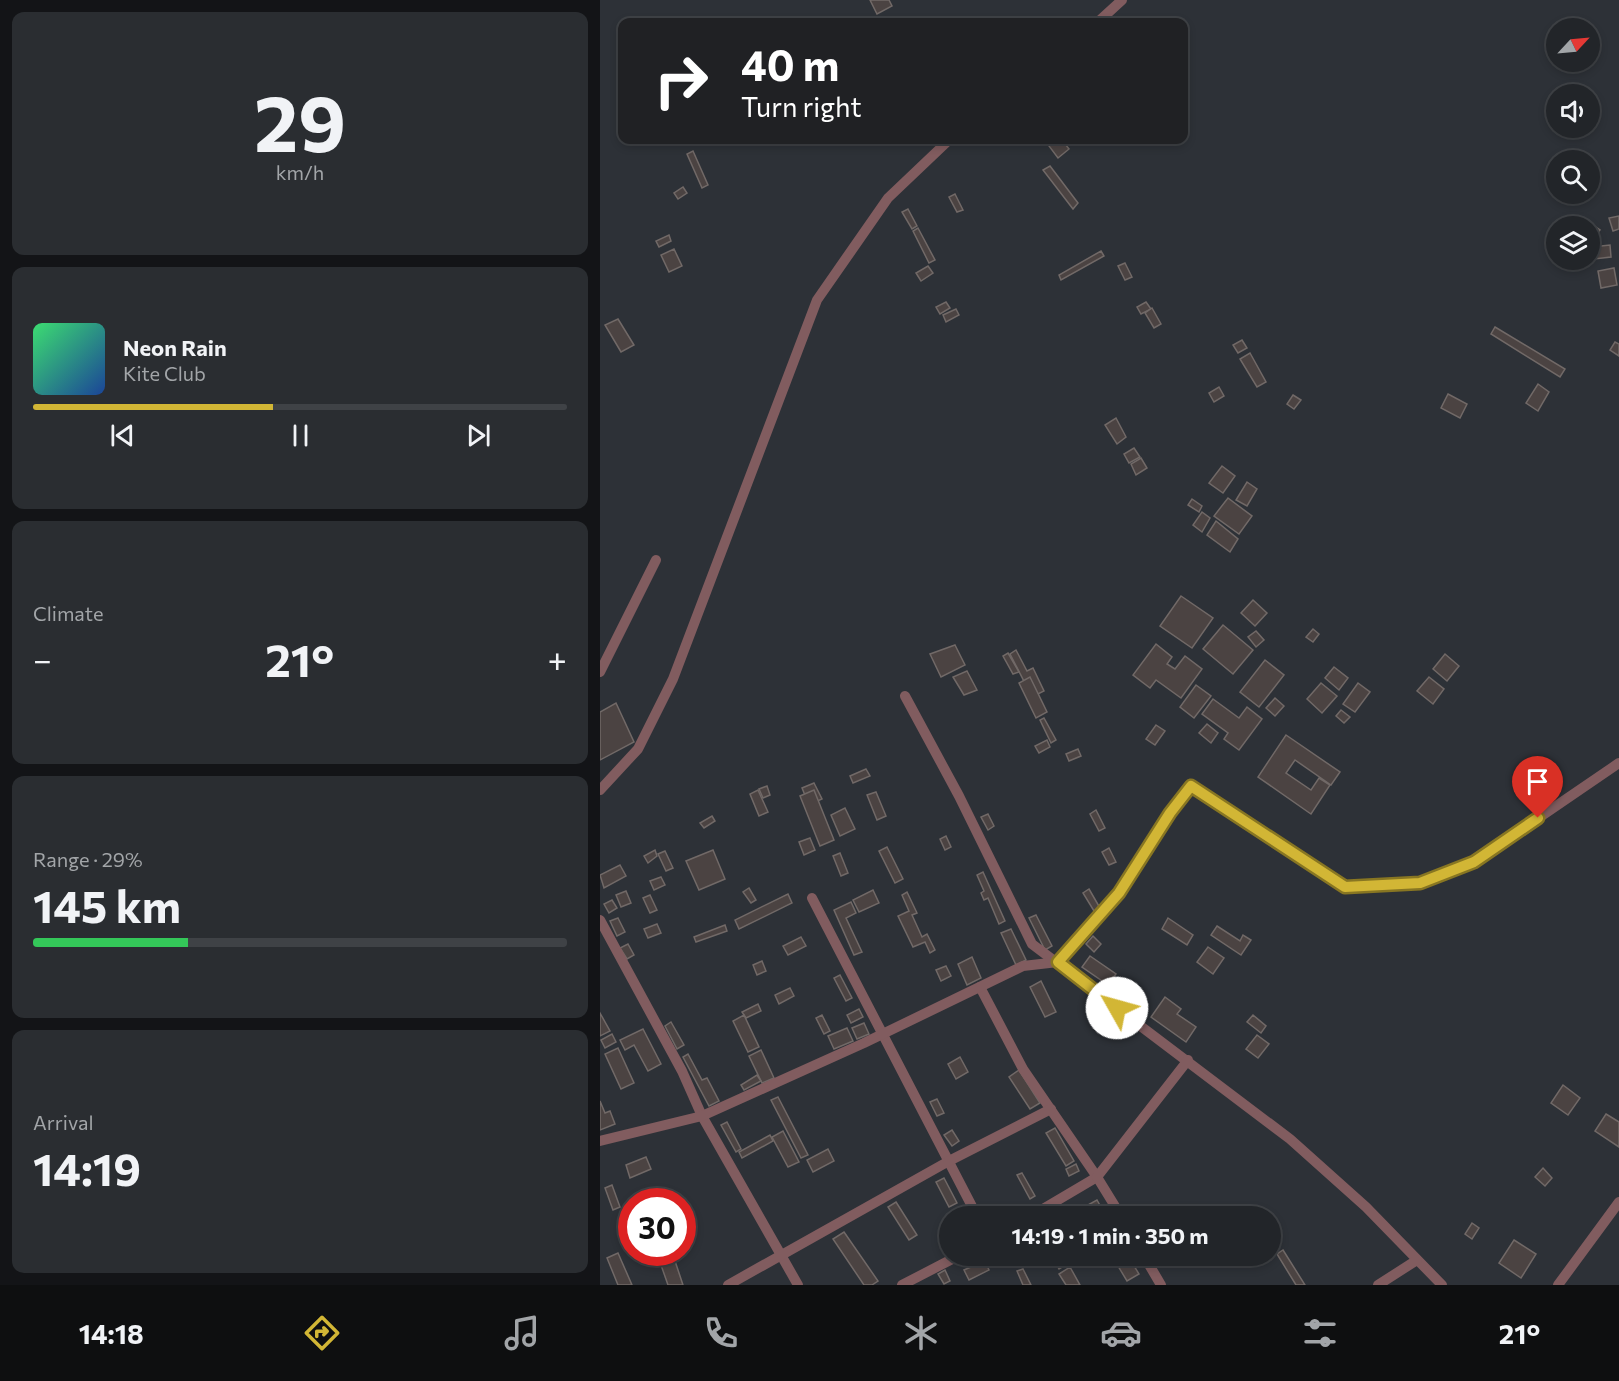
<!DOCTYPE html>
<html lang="en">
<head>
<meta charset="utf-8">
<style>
	body { margin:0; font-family:Commissioner,sans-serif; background:#2a2d31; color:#f1f3f6; height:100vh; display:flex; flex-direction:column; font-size:22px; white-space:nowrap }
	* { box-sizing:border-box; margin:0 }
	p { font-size:20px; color:#a2a5a8 }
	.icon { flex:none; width:33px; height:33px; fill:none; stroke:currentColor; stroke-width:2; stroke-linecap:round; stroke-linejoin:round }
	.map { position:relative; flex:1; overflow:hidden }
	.panel { display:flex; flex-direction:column; gap:12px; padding:12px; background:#131417; width:600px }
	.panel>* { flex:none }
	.banner { position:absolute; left:18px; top:18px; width:570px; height:126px; border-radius:12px; box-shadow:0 3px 9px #0003,0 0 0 2px #3f4246; background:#202124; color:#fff; overflow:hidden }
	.needle { width:39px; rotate:64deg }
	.fabs { position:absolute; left:946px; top:18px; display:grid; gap:12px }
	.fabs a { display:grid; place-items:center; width:54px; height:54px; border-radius:50%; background:#222529; box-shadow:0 3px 9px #0003,0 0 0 2px #3f4246; font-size:30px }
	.speed { position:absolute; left:18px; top:1188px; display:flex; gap:12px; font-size:30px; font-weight:700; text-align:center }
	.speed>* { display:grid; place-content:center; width:78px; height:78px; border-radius:50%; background:#222529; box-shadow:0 3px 9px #0003,0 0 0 2px #3f4246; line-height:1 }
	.speed .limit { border:9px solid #d22; background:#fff; color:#111 }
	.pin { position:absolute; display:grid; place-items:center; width:51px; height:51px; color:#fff; margin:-62px -26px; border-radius:50% 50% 50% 0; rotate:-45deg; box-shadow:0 0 6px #0007 }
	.pin .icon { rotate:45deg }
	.me { position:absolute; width:66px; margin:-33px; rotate:308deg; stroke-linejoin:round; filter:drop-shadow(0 0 4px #0008) }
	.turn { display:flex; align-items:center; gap:21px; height:126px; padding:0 24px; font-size:27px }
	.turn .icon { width:78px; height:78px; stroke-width:2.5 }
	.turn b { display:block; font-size:42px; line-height:51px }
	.big { font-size:45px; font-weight:700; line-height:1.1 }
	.panel .card { flex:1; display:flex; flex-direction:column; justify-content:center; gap:9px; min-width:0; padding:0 21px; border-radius:12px; background:#2a2d31 }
	.panel .dial { align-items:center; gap:0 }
	.dial b { font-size:78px; line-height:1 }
	.song { display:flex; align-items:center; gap:18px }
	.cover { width:72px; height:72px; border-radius:9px; background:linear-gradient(135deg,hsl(140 70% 55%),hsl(220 70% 35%)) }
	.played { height:6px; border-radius:3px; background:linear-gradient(90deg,#d2b635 45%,#3f4246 45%) }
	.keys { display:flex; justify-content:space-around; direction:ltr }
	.heat { display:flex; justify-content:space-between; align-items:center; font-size:33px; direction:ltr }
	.charge { height:9px; border-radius:4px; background:linear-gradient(90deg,#34c759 29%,#3f4246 0) }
	.trip { position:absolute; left:339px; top:1206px; width:342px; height:60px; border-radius:30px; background:#222529; box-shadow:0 3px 9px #0003,0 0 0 2px #3f4246; font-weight:700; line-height:60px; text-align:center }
	.menu { display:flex; height:96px; justify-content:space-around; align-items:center; background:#0e0f10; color:#a2a5a8 }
	.menu .icon { width:42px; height:42px }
	.menu .on { color:#d2b635 }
	.menu b { font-size:27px; color:#f1f3f6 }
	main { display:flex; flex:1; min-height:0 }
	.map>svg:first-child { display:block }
</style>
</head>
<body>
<main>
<section class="panel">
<div class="card dial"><b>29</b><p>km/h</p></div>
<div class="card">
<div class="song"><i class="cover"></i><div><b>Neon Rain</b><p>Kite Club</p></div></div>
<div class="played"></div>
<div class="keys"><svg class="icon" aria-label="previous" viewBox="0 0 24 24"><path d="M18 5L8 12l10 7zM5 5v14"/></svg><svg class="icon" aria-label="pause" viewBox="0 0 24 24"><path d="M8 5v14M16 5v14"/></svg><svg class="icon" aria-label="next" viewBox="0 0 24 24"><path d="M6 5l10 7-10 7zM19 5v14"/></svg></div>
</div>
<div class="card"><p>Climate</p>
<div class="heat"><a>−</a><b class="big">21°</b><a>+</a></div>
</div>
<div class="card"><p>Range · 29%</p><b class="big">145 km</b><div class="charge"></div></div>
<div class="card"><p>Arrival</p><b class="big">14:19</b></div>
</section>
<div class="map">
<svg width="1019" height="1285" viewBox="0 0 1019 1285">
	<rect width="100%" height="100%" fill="#2d3137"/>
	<g fill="#4b4342" stroke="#716967" stroke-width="1.5">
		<polygon points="270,0 289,0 292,6 277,14"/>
		<polygon points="449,140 462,140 469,149 458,158 446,142"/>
		<polygon points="93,151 108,185 102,188 87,154"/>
		<polygon points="450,166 478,203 473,209 443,170"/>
		<polygon points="83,187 87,193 78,199 74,193"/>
		<polygon points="355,194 363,210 357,212 349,197"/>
		<polygon points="308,209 317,226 312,229 302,212"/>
		<polygon points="1019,216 1019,229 1013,231 1009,218"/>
		<polygon points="993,225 1000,230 992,240 990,229"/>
		<polygon points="318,228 335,260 329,263 313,231"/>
		<polygon points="69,235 71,241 59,247 56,241"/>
		<polygon points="1010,245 1011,257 994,259 992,247"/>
		<polygon points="74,249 82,266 69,272 61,255"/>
		<polygon points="501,251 504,256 461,280 459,275"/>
		<polygon points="525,263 532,277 525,280 518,266"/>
		<polygon points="328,266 333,273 321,281 316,273"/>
		<polygon points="1014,268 1017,285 1001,288 998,271"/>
		<polygon points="346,302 350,308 340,314 336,307"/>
		<polygon points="546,302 551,309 541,314 537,307"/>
		<polygon points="552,308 561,324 554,328 545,313"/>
		<polygon points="356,309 359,315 346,322 343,315"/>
		<polygon points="18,319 34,345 21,352 5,325"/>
		<polygon points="895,327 965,369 960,377 891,334"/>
		<polygon points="642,340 647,348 638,353 633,345"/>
		<polygon points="1015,342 1019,344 1019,356 1010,350"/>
		<polygon points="650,353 666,382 657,387 640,359"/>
		<polygon points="938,384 949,392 938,411 926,403"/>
		<polygon points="619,387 624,396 614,402 609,393"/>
		<polygon points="848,394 867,404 860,418 841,408"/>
		<polygon points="693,395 701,400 694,409 687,404"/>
		<polygon points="516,418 526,437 517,444 505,425"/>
		<polygon points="534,448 540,457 529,463 524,454"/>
		<polygon points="541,458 547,468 536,475 531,464"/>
		<polygon points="622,466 635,476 623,493 609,483"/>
		<polygon points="647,482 657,489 647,506 636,500"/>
		<polygon points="628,498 652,516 639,534 614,516"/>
		<polygon points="592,499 602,506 599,512 588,505"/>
		<polygon points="602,512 610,518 602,532 593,525"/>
		<polygon points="616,521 638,539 630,552 607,535"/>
		<polygon points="581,596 613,618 592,648 560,626"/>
		<polygon points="653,600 667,613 655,626 641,613"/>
		<polygon points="623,625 653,650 633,674 603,649"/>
		<polygon points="713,629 719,634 713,642 706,637"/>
		<polygon points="656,631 664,640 656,647 648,637"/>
		<polygon points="556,644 572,657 567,664 575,669 585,656 602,669 581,698 556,680 550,688 533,675"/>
		<polygon points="355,645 365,665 341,677 330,654"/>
		<polygon points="416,650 427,671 433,668 444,691 432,697 410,654"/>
		<polygon points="408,653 419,672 413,674 403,656"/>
		<polygon points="845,654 859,666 847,681 833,669"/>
		<polygon points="665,660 684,675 659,707 640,692"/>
		<polygon points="734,667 748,678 739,690 725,678"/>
		<polygon points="367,671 377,690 364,695 353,677"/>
		<polygon points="430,677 447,712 436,718 419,683"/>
		<polygon points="829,677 844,689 833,704 817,691"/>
		<polygon points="721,683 737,696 722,713 707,699"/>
		<polygon points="758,683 770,692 755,712 743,704"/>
		<polygon points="596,685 611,696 594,718 580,707"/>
		<polygon points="675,698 684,706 675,716 666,708"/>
		<polygon points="613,699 639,718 647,707 662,719 639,750 624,739 628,733 602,714"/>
		<polygon points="16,703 34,742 0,760 0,712"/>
		<polygon points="741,710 750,717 744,723 736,716"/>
		<polygon points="444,718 456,740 451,743 440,720"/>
		<polygon points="607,724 618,733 611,743 599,733"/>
		<polygon points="556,725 565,731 555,745 546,739"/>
		<polygon points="686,735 740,772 731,785 695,760 686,773 711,790 719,778 730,785 711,814 658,777"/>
		<polygon points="447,740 450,747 439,753 435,746"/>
		<polygon points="478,749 481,756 469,761 466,754"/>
		<polygon points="266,769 270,776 253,783 250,776"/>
		<polygon points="214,783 222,799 209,805 202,788"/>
		<polygon points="167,786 170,795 163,798 159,789"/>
		<polygon points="158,790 168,812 159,816 150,794"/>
		<polygon points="214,790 234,840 220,846 200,796"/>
		<polygon points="276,792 286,816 277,820 267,795"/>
		<polygon points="245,808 255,829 240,836 231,815"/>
		<polygon points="496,810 505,828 499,831 490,814"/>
		<polygon points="388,814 394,826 388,830 381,817"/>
		<polygon points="112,816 115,821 104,828 100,823"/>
		<polygon points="346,836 351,847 345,850 340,839"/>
		<polygon points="210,838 215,850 204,855 199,842"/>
		<polygon points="287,847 303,879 295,883 279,851"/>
		<polygon points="509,848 516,862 509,865 502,852"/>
		<polygon points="55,850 57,856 48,863 44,856"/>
		<polygon points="113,850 125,879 99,890 86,861"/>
		<polygon points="65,851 73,868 66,871 58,854"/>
		<polygon points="240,853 248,873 241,876 233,856"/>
		<polygon points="20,865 26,876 4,888 0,875"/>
		<polygon points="383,872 405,921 399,924 388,898 384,900 381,893 384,891 377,875"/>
		<polygon points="61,877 65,885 54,890 50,881"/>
		<polygon points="149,888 156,900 151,903 143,892"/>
		<polygon points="489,889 500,908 494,911 483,893"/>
		<polygon points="273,890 279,903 259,912 253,900"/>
		<polygon points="26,891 31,903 21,907 16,895"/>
		<polygon points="307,892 317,913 312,915 322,937 327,934 335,950 330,953 325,942 313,947 298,916 309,911 302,895"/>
		<polygon points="188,894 192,903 139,929 135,920"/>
		<polygon points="50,895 57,910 50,913 43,898"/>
		<polygon points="12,900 17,908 9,913 4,904"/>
		<polygon points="251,902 256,913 246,918 262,952 254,955 234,910"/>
		<polygon points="436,915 452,946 445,950 429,918"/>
		<polygon points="18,918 25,932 17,936 10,921"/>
		<polygon points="568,918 593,935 587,945 562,929"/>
		<polygon points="57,924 61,933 48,938 44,929"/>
		<polygon points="125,925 127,931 96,942 94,937"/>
		<polygon points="617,926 640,941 643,935 651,940 641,955 611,935"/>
		<polygon points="411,929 426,960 416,965 401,933"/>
		<polygon points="493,936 501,944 494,952 486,944"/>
		<polygon points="201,937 206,946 188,955 183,946"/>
		<polygon points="28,944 34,955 27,959 20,948"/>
		<polygon points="608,947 624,958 613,974 597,962"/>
		<polygon points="490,956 516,974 508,985 482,967"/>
		<polygon points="372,957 381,978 367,985 358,964"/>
		<polygon points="162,961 166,971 157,975 153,965"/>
		<polygon points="346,966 351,976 341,981 336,970"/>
		<polygon points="240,975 252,998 246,1001 234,978"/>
		<polygon points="441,981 456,1012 445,1017 430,987"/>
		<polygon points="190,988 194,996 179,1004 175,995"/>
		<polygon points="565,997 581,1009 577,1014 596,1027 586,1042 551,1017"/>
		<polygon points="158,1004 161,1011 146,1018 142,1012"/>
		<polygon points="259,1009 263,1017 251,1023 247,1015"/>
		<polygon points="0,1013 10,1031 0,1036"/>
		<polygon points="144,1015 159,1047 148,1052 133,1021"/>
		<polygon points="222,1015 230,1031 224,1034 216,1018"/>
		<polygon points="653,1015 666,1026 661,1033 647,1022"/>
		<polygon points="71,1022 84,1045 77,1049 65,1026"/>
		<polygon points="264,1023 269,1034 257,1039 252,1028"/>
		<polygon points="247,1028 253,1041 234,1049 228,1036"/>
		<polygon points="43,1029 61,1064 48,1071 34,1045 25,1050 20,1040"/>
		<polygon points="12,1034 16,1042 5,1048 1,1040"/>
		<polygon points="657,1035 669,1044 658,1058 646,1049"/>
		<polygon points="18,1048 34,1083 21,1089 5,1054"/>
		<polygon points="161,1050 174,1078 162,1083 149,1056"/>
		<polygon points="88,1054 102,1080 107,1078 119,1101 109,1106 83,1057"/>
		<polygon points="360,1057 368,1072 356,1079 348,1064"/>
		<polygon points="419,1070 440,1103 430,1109 409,1077"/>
		<polygon points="157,1075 161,1081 144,1090 141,1085"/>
		<polygon points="963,1085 980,1098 968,1115 951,1103"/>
		<polygon points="178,1097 208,1155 201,1158 171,1100"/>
		<polygon points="337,1099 344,1113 337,1116 330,1102"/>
		<polygon points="0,1101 5,1113 10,1111 15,1124 0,1130"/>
		<polygon points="1006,1114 1019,1122 1019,1147 995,1131"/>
		<polygon points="127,1122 141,1149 136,1152 121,1125"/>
		<polygon points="455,1128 474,1161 466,1166 446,1133"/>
		<polygon points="352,1130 359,1141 352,1146 344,1135"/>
		<polygon points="183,1131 199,1162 188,1167 172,1137"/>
		<polygon points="170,1135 173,1141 142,1158 139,1152"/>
		<polygon points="228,1149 234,1161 213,1172 207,1160"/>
		<polygon points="46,1157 51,1169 30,1178 26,1165"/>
		<polygon points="476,1164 479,1171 469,1176 466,1169"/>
		<polygon points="943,1168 952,1178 945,1186 935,1177"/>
		<polygon points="422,1173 435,1196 430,1199 417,1175"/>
		<polygon points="344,1178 357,1203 349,1207 336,1182"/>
		<polygon points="12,1185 20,1207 13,1210 5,1188"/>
		<polygon points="56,1192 60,1202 49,1202 47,1195"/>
		<polygon points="497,1200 506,1216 492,1216 486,1206"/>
		<polygon points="296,1202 317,1235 309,1240 288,1207"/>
		<polygon points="872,1223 879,1228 872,1239 865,1234"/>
		<polygon points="244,1232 278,1281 272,1285 264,1285 233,1239"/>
		<polygon points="914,1240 936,1254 921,1278 899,1263"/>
		<polygon points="683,1250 705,1285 696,1285 677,1254"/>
		<polygon points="58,1252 73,1252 75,1258 62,1262"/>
		<polygon points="18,1253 32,1285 18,1285 7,1258"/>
		<polygon points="452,1256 465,1256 469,1263 459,1269"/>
		<polygon points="512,1256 528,1256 539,1274 527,1281"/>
		<polygon points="75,1261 83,1285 68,1285 61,1265"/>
		<polygon points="385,1261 389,1270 369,1280 364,1270"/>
		<polygon points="470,1267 480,1285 466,1285 459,1274"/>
		<polygon points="423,1269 431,1285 423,1285 417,1271"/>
		<polygon points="345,1270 350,1281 344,1284 338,1274"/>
	</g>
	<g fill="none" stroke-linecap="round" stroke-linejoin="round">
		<g stroke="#815c5f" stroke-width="10">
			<polyline points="498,22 522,0"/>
			<polyline points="0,672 56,560"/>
			<polyline points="305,696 359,796 432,944 690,1139 766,1207 842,1285"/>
			<polyline points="0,790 38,749 73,679 217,300 288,198 349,140"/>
			<polyline points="212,898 377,1216"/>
			<polyline points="0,920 82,1071 102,1116 198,1285"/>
			<polyline points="380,987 423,1069 497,1177 431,1216"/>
			<polyline points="0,1141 102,1116 264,1043 423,966 458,962 519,893 570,813 591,786 745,887 820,883 874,862 1019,763"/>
			<polyline points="521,1216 497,1177 588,1060"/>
			<polyline points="544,1256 561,1285"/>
			<polyline points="128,1285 349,1161 451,1109"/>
			<polyline points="302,1285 358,1256"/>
			<polyline points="778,1285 817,1260"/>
			<polyline points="958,1285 1019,1202"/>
		</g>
	</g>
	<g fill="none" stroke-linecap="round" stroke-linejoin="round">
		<defs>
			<polyline id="route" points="517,1008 458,962 519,893 570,813 591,786 745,887 820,883 874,862 938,818"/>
		</defs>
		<use href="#route" stroke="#887622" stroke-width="15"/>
		<use href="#route" stroke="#d2b635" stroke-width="10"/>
	</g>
</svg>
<div class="fabs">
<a><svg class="needle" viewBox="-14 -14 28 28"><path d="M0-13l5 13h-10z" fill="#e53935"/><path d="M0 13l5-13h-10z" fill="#a2a5a8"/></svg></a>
<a><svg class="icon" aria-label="sound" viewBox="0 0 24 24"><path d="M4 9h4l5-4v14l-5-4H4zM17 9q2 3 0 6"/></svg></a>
<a><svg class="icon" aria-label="search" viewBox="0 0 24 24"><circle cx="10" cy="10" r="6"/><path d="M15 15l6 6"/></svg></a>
<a><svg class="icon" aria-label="layers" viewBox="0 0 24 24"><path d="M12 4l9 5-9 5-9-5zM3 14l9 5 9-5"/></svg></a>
</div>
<div class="speed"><div class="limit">30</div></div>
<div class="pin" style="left:938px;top:818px;background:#d93025"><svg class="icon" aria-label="arrive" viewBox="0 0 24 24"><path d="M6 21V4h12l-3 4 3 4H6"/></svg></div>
<svg class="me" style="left:517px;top:1008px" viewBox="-20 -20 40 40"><circle r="19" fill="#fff"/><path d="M0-13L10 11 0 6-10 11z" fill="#d2b635"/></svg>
<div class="trip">14:19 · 1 min · 350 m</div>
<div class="banner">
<div class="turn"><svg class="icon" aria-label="right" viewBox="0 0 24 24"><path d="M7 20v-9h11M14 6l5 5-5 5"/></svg><div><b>40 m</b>Turn right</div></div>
</div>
</div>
</main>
<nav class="menu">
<b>14:18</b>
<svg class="icon on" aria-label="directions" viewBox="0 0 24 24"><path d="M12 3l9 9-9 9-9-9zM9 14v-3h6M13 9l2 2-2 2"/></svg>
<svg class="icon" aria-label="music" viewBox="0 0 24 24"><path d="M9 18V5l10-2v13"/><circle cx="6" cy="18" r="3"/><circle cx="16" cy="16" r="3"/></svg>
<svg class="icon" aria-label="phone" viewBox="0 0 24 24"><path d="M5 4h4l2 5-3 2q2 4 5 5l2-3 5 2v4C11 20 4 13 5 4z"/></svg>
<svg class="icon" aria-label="climate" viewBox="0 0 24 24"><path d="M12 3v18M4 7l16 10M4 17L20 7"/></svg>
<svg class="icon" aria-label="car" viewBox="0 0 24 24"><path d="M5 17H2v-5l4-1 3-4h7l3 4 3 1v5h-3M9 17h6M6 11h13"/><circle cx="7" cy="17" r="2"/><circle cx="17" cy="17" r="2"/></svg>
<svg class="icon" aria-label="filters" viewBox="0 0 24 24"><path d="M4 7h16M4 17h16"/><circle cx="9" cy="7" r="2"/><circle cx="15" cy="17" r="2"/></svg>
<b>21°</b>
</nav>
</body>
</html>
